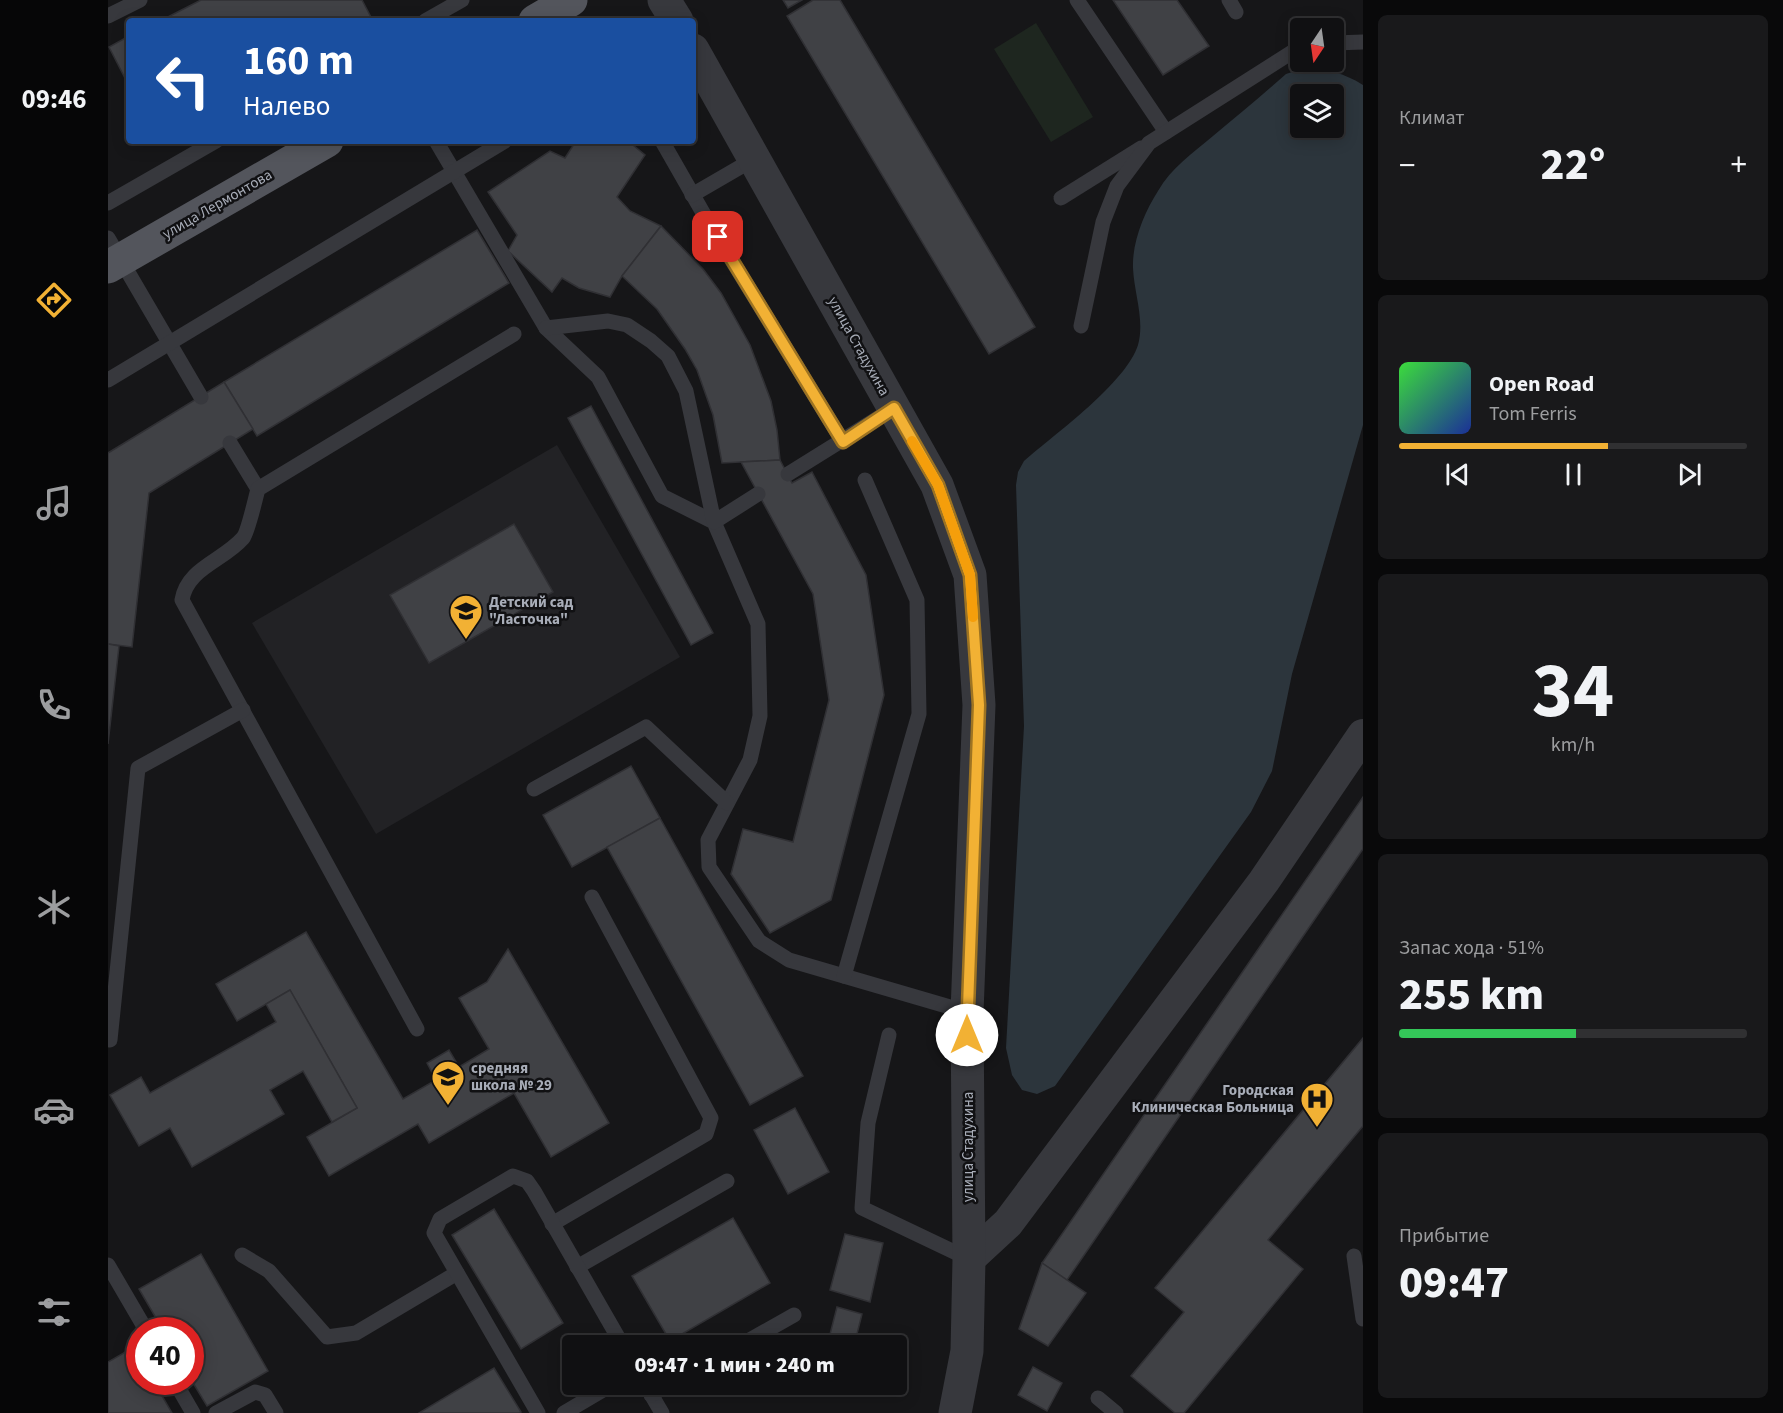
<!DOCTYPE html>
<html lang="ru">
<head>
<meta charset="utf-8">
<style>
	body { margin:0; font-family:"Source Sans 3",sans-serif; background:#19191b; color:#f1f3f6; height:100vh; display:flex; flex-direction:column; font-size:22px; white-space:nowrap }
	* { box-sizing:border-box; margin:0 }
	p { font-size:20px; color:#9c9d9f }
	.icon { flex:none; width:33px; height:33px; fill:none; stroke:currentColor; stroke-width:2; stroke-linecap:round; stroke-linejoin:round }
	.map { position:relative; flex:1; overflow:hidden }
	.details { display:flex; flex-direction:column; gap:15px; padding:15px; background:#09090a; width:420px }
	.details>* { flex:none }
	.hud { position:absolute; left:18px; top:18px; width:570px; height:126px; border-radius:6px; box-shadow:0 3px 15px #0003,0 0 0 2px #303032; background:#1a4fa0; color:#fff; overflow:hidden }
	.needle { width:39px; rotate:193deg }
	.fabs { position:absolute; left:1182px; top:18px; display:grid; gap:12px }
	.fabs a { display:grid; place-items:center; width:54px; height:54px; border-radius:6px; background:#101012; box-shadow:0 3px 15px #0003,0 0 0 2px #303032; font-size:30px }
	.speed { position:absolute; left:18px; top:1317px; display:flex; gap:12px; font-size:30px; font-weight:700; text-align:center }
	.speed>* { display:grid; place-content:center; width:78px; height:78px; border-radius:50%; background:#101012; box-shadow:0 3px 15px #0003,0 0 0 2px #303032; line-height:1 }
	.speed .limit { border:9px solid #d22; background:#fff; color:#111 }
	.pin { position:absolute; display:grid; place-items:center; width:51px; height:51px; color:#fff; margin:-26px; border-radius:12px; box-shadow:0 3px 9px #0006 }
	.me { position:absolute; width:66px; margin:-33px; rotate:0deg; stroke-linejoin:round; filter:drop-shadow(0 0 4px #0008) }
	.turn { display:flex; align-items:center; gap:21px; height:126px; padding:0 18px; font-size:27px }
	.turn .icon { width:78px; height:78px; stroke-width:2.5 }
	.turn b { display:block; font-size:42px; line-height:51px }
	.big { font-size:45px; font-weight:800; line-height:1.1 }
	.details .tile { flex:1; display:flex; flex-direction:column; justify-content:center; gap:9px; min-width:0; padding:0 21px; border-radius:9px; background:#19191b }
	.details .dial { align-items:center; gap:0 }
	.dial b { font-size:78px; line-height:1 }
	.song { display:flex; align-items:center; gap:18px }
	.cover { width:72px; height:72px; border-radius:9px; background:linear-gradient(135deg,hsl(120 70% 55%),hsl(230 70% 35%)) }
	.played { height:6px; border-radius:3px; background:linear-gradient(90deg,#f2b134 60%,#303032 60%) }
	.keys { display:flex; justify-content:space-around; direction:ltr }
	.heat { display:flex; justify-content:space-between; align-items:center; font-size:33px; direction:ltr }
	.charge { height:9px; border-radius:4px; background:linear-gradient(90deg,#34c759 51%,#303032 0) }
	.trip { position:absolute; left:454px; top:1335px; width:345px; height:60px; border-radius:6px; background:#101012; box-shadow:0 3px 15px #0003,0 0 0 2px #303032; font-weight:800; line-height:60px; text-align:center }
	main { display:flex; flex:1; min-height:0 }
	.dock { display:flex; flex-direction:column; width:108px; justify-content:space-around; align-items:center; background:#060607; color:#9c9d9f }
	.dock .icon { width:42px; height:42px }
	.dock .selected { color:#f2b134 }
	.dock b { font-size:27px; color:#f1f3f6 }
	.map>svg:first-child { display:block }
</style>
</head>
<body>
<main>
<nav class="dock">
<b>09:46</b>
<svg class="icon selected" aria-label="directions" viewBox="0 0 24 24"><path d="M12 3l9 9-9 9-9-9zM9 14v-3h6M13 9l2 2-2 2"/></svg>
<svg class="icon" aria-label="music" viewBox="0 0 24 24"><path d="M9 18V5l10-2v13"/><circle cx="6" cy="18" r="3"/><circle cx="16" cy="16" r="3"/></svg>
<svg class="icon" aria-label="phone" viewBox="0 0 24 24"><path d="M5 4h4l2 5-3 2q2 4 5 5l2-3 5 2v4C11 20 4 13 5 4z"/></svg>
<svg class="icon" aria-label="climate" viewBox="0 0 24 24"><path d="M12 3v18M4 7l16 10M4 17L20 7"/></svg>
<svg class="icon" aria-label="car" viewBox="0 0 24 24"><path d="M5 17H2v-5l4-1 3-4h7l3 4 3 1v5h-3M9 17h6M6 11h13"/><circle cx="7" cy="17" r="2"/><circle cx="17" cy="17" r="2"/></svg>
<svg class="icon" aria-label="filters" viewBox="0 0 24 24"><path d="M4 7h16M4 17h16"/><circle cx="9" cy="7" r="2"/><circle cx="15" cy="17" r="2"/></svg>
</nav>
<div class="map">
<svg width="1255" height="1413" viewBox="0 0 1255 1413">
	<rect width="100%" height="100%" fill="#161618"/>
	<polygon fill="#222225" points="449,445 572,657 268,834 144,623"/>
	<polygon fill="#1e261f" points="928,23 985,117 943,142 886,49"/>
	<path fill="#2c353c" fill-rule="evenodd" d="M1196 68C1219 69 1236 73 1255 85V425L1184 674 1164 771 1143 812 947 1086 929 1094 914 1090 904 1075 898 1048 916 726 908 485 910 472 916 461C947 434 1018 383 1030 345 1037 320 1026 293 1025 268 1024 242 1036 213 1050 191 1063 168 1085 153 1105 136 1129 116 1154 95 1178 74ZM1192 94H1226V128H1192Z"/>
	<g fill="#404145" stroke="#303034" stroke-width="1.5">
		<polygon points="93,0 254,0 265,21 52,21"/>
		<polygon points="675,0 694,0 680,8"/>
		<polygon points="705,0 732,0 927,327 881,354 679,16"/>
		<polygon points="1005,0 1069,0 1101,46 1055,75"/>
		<polygon points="21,36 21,86 1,47"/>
		<polygon points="468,141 520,141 537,155 509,197 522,211 553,226 514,276 502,297 471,288 454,278 444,292 400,251 409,235 380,192 442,151 457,158"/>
		<polygon points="553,226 595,269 613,293 642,345 663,401 669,430 672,460 614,463 605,415 589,370 577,349 549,309 514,276"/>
		<polygon points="369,230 401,283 149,436 116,382"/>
		<polygon points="116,382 145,429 41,493 24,647 0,644 0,453"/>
		<polygon points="483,406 605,633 583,645 460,418"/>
		<polygon points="672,460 684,483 704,472 758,575 776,695 723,900 662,933 623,874 635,829 685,842 721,700 705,594 633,462"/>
		<polygon points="406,524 445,592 321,663 282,595"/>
		<polygon points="0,644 11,646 0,744"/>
		<polygon points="523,766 552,818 464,867 435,815"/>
		<polygon points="1255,797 1255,849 959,1280 934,1263"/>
		<polygon points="552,818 695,1076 642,1105 499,847"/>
		<polygon points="198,932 295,1099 328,1080 319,1063 341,1050 351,1067 381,1049 351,998 379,982 400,949 501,1123 443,1157 406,1093 321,1143 310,1124 221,1176 199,1137 249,1108 182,990 129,1021 108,984"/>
		<polygon points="182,990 249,1108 224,1122 195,1071 162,1090 176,1114 84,1167 62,1128 31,1146 2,1095 33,1077 42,1093 168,1022 158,1004"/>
		<polygon points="1255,1038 1255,1126 1160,1240 1195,1269 1076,1413 1067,1413 1023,1376 1076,1312 1047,1288"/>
		<polygon points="687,1108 721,1172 680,1194 646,1130"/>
		<polygon points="386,1209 455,1323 413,1349 344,1235"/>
		<polygon points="625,1218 662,1283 562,1341 524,1276"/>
		<polygon points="737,1234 775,1243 762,1302 722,1290"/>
		<polygon points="93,1254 160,1371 99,1406 82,1378 82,1330 55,1330 31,1289"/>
		<polygon points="934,1263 978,1293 940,1346 911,1329"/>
		<polygon points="729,1307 754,1314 746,1346 719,1346"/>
		<polygon points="26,1347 32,1356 32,1382 46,1382 64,1413 0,1413 0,1362"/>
		<polygon points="925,1367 954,1383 939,1411 910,1395"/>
		<polygon points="386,1368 413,1412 411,1413 311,1413"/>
	</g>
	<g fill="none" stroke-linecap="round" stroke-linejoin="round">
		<g stroke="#37383d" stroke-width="15">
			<polyline points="969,0 1058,132"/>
			<polyline points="1121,0 1128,12"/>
			<polyline points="0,16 32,0"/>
			<polyline points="317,21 354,0"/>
			<polyline points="1226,43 1255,42"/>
			<polyline points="328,141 438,328 490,377 554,496 606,522 650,624 652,716 642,760 600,840 601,867 651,941 681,960 859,1012"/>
			<polyline points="554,141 598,218 735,442"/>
			<polyline points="584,195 646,159"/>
			<polyline points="953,198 1033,148"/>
			<polyline points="0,203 108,141"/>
			<polyline points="0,238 93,397"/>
			<polyline points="973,326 995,222 1009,186 1041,143 1192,47"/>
			<polyline points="438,328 500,321 519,325 543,341 560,356 578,391 606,522 650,494"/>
			<polyline points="0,380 397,141"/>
			<polyline points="122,443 150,489"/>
			<polyline points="680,474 786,408"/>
			<polyline points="426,789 538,727 619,803"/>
			<polyline points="736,976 811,714 809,600 757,480"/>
			<path d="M309 1029 74 600C79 568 115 561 135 538 140 532 147 500 150 489L406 334"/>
			<polyline points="781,1035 760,1123 754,1208 861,1259"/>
			<polyline points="2,1040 30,768 135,710"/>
			<polyline points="444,1224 598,1134 603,1118 484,897"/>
			<polyline points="134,1255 161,1271 219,1337 248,1333 349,1273"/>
			<polyline points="1246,1256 1255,1319"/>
			<polyline points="0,1265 38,1330"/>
			<polyline points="469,1267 619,1181"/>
			<polyline points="631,1346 686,1315"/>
			<polyline points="67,1382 85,1413"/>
			<polyline points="537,1384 554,1413"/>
			<polyline points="543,1395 561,1384"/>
			<polyline points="990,1398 1008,1413"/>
			<polyline points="108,1413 147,1392 157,1395 168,1413"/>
			<polyline points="430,1413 326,1233 332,1219 405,1176 419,1181 426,1191 515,1346"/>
			<polyline points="456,1413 505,1384"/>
		</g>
		<polyline stroke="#37383d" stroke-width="32" points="861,1259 900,1223 1156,881 1255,735"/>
		<g stroke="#37383d" stroke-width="33">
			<polyline points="556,0 569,21"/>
			<polyline points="585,50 829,485 862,575 871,705 859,1012 861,1259 859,1351 847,1413"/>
		</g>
		<g stroke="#53555c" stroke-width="33">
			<polyline points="427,21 463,0"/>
			<polyline points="0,267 219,141"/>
		</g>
	</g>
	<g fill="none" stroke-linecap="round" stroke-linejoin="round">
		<defs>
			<polyline id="route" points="610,237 735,442 786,408 830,485 862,575 871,705 859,1035"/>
		</defs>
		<use href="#route" stroke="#9d7322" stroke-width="15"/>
		<use href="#route" stroke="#f2b134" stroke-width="10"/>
		<polyline stroke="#f59e0b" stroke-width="10" points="804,441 830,485 862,575 865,617"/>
	</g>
	<defs>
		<symbol id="school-pin" viewBox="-11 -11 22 30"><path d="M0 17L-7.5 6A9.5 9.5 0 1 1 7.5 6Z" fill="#f2b134" stroke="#111113"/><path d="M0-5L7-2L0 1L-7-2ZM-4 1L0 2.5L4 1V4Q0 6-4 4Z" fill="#111"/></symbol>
		<symbol id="hospital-pin" viewBox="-11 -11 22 30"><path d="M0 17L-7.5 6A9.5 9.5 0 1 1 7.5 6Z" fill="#f2b134" stroke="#111113"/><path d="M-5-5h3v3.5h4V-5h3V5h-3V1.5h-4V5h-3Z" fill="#111"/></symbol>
	</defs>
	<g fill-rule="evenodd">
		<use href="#school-pin" x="339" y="592" width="38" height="52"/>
		<use href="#school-pin" x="321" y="1058" width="38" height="52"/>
		<use href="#hospital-pin" x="1190" y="1080" width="38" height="52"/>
	</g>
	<g text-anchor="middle" stroke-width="5" stroke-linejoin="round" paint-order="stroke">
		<g font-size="15" fill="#a8adb8" stroke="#111113">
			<text transform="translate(109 204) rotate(-30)" y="5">улица Лермонтова</text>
			<text transform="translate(751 346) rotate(61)" y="5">улица Стадухина</text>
			<text transform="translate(860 1147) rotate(-90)" y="5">улица Стадухина</text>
		</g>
		<g font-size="15" font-weight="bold" fill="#a8adb8" stroke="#111113" text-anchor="start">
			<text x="381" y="607">Детский сад<tspan x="381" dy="17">"Ласточка"</tspan></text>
			<text x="363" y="1073">средняя<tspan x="363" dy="17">школа № 29</tspan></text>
			<text x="1186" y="1095" text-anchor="end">Городская<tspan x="1186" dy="17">Клиническая Больница</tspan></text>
		</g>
	</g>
</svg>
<div class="fabs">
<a><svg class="needle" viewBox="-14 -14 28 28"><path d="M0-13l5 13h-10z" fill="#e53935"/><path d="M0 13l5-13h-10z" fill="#9c9d9f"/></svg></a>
<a><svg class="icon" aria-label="layers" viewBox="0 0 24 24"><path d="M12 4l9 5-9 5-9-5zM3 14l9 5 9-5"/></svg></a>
</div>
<div class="speed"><div class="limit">40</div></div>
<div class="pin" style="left:610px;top:237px;background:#d93025"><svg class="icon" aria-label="arrive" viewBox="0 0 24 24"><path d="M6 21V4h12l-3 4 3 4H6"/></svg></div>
<svg class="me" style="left:859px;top:1035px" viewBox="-20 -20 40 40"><circle r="19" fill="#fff"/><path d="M0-13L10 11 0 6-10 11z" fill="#f2b134"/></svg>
<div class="trip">09:47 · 1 мин · 240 m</div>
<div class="hud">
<div class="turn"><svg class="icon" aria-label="left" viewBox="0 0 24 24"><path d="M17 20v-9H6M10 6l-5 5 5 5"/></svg><div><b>160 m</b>Налево</div></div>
</div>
</div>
<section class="details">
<div class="tile"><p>Климат</p>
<div class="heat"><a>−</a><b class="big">22°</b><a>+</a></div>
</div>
<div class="tile">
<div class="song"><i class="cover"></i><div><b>Open Road</b><p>Tom Ferris</p></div></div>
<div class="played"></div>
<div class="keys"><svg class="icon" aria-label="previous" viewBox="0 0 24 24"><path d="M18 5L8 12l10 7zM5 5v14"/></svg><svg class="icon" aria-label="pause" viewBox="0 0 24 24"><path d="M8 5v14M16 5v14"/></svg><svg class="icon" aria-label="next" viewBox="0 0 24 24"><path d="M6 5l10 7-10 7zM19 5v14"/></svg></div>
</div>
<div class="tile dial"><b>34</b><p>km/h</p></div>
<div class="tile"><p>Запас хода · 51%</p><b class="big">255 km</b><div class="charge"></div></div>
<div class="tile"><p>Прибытие</p><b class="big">09:47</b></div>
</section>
</main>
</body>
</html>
